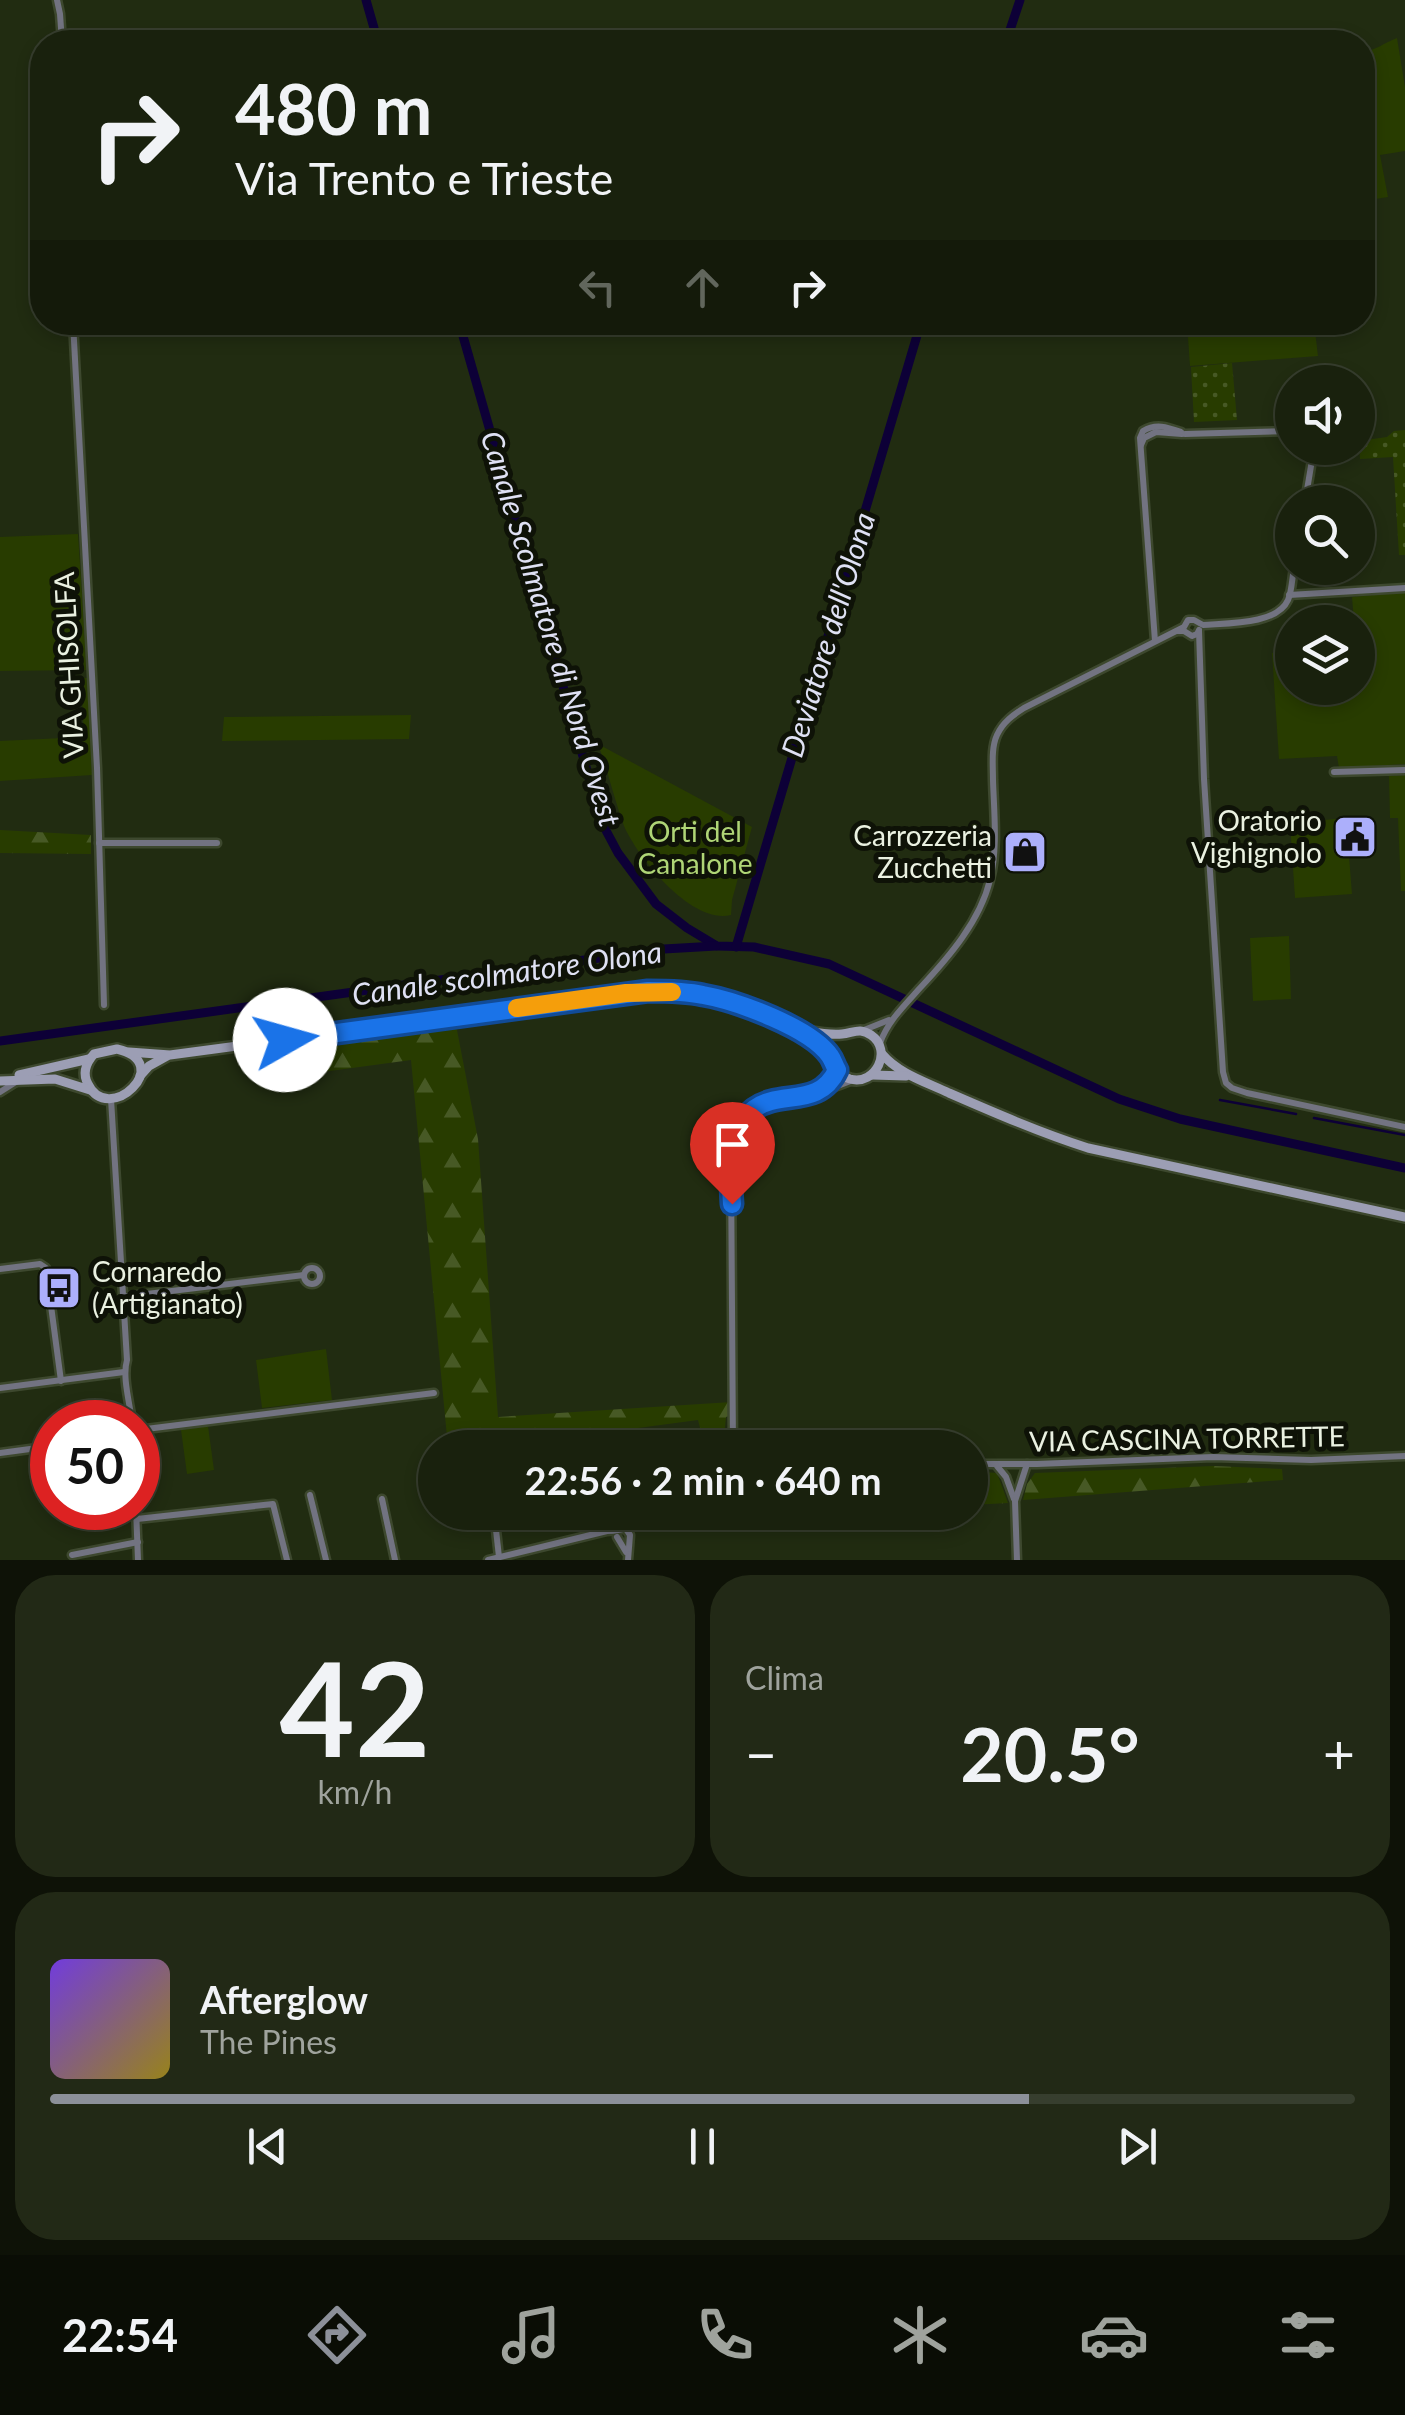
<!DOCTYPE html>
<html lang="it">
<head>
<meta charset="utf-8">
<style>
	body { margin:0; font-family:Lato,sans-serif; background:#222916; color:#f1f3f6; height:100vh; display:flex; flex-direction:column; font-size:38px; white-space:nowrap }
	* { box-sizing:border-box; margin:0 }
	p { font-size:32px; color:#9fa39d }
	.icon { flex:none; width:55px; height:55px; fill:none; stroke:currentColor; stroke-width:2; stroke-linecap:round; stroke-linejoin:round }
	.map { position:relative; height:1560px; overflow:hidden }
	.sheet { display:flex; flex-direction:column; gap:15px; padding:15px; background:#0e1207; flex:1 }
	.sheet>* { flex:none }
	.hud { position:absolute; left:30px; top:30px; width:1345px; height:305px; border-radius:40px; box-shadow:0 5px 15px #0003,0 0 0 2px #373e2e; background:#19210d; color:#f1f3f6; overflow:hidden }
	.tools { position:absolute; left:1275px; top:365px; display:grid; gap:20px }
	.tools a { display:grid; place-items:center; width:100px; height:100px; border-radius:50%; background:#19210d; box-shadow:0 5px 15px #0003,0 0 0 2px #373e2e; font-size:50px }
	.speed { position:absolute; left:30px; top:1400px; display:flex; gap:20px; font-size:50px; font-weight:700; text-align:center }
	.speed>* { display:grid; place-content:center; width:130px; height:130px; border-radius:50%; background:#19210d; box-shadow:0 5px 15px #0003,0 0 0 2px #373e2e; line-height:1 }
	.speed .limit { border:15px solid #d22; background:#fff; color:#111 }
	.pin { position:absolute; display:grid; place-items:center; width:85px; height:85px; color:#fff; margin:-102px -42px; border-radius:50% 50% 50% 0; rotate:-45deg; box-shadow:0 0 10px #0007 }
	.pin .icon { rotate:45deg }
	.me { position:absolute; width:110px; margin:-55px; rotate:83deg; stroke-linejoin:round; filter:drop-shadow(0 0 8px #0008) }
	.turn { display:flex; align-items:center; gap:35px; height:210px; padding:0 40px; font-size:45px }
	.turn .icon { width:130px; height:130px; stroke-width:2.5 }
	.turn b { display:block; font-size:70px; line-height:85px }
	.lanes { display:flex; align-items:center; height:95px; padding:0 40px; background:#0003; justify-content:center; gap:50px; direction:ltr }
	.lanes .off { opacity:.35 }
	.big { font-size:75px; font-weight:700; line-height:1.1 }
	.sheet .tile { flex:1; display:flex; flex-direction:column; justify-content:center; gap:15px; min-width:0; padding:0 35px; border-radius:40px; background:#222916 }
	.sheet .dial { align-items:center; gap:0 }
	.dial b { font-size:130px; line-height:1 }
	.song { display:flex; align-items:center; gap:30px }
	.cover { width:120px; height:120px; border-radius:15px; background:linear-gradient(135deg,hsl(260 70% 55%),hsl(50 70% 35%)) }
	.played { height:10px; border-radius:5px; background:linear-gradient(90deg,#8c9099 75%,#373e2e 75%) }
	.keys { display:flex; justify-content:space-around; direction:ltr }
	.heat { display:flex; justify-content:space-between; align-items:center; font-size:55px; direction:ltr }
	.sheet .tiles { flex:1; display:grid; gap:15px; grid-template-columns:1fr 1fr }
	.tile:last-child { grid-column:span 2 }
	.trip { position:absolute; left:418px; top:1430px; width:570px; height:100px; border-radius:50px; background:#19210d; box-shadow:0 5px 15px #0003,0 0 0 2px #373e2e; font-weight:700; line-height:100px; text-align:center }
	.dock { display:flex; height:160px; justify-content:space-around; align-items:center; background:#0a0d05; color:#9fa39d }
	.dock .icon { width:70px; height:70px }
	.dock .current { color:#8c9099 }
	.dock b { font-size:45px; color:#f1f3f6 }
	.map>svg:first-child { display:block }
</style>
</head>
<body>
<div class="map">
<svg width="1405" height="1560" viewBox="0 0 1405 1560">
	<defs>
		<pattern id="forest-firs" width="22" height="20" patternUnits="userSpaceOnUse" patternTransform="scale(2.5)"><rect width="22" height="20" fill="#283c00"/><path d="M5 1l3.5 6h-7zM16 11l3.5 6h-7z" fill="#475925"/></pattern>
		<pattern id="park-dots" width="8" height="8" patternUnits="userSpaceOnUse" patternTransform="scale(2.5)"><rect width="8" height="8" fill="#283c00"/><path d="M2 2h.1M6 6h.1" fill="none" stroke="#475925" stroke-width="1.8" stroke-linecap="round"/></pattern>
	</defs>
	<rect width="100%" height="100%" fill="#212c11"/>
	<g fill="#283c00">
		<path d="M1397 38 1405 87V151L1380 155 1388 197 1363 201V52C1376 50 1384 43 1397 38Z"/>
		<polygon points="1187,323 1314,323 1318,356 1190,366"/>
		<polygon points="78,534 87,670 0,671 0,537"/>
		<polygon points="1405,592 1405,764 1339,768 1337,756 1279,759 1272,653 1292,650 1292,688 1358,688 1358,622 1354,622 1352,597"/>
		<polygon points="81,678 88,678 92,775 0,781 0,741 84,737"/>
		<polygon points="411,715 409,739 222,741 224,717"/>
		<path d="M598 744 752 827 732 900 731 915C692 925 638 858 624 826 614 799 608 771 598 744Z"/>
		<polygon points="1405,775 1405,891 1401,891 1398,818 1390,818 1389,776"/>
		<polygon points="1346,818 1352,894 1295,898 1290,823"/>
		<polygon points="1289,936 1291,999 1253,1001 1250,938"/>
		<polygon points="326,1349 332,1400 262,1408 256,1360"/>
		<polygon points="208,1426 214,1470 187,1474 181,1430"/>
	</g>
	<g fill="url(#forest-firs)">
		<polygon points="0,830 91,835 91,854 0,853"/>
		<polygon points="456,1025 478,1139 498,1417 732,1402 732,1415 726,1417 723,1447 705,1447 698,1420 495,1447 448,1447 411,1060 293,1076 289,1047"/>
		<polygon points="1214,1466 1282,1469 1283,1480 1023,1500 1027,1484 1035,1473"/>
		<polygon points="970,1471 997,1473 1008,1503 970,1505"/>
	</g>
	<g fill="url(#park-dots)">
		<polygon points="1232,363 1237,420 1194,422 1191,367"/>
		<polygon points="1405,430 1405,555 1399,555 1393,457 1360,459 1359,441 1387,437 1394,431"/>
	</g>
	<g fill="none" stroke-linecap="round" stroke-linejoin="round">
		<g stroke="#0d0037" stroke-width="2.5">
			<polyline points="1220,1100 1296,1114"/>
			<polyline points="1314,1118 1405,1135"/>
		</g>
		<g stroke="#0d0037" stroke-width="9">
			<polyline points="366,0 378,42"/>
			<polyline points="1006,42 1020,0"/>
			<polyline points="459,322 602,823 618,853 656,904 687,928 717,946 754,947 829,964 1119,1099 1180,1119 1405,1168"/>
			<polyline points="736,947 921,322"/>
			<polyline points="0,1041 664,949 716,946"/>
		</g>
		<defs>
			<g id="street">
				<polyline points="57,0 60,14 62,42"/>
				<polyline points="73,322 97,768 104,1005"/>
				<polyline points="1185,434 1292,431"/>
				<polyline points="1141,445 1144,438 1156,432 1182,434"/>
				<polyline points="1305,502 1314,448"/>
				<polyline points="1289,595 1405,588"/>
				<polyline points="1177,631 1184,631 1192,636 1197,634 1199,630"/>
				<polyline points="1199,631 1204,779 1223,1072 1226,1083 1232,1088 1247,1093 1405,1127"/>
				<path d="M1155 641 1140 438 1143 431C1156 423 1167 427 1181 432"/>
				<polyline points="1334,772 1405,770"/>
				<polyline points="99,843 217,843"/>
				<polyline points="864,1030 889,1020"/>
				<path d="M880 1043C888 1021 904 1006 920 988 949 957 980 921 990 880 998 848 994 813 993 780 993 765 991 748 997 735 1003 722 1013 715 1024 708L1184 627 1188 620H1194L1203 625C1226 623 1277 625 1288 600 1292 591 1292 578 1294 568"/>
				<polyline points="822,1089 828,1085 837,1070"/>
				<polyline points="0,1092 19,1080"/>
				<path d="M111 1099 127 1360C122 1377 130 1404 132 1422"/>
				<circle cx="312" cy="1276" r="8"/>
				<polyline points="0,1269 40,1264 46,1268 61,1381"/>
				<polyline points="122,1297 304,1275"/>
				<polyline points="0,1388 124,1372"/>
				<polyline points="138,1430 434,1393"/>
				<path d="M733 1448 731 1165C734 1141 742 1108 768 1101 779 1098 790 1098 800 1097 818 1093 836 1087 853 1080"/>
				<polyline points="0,1453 45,1447 52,1456"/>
				<polyline points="970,1464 1037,1464 1213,1457 1311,1460 1405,1456"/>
				<polyline points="997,1466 1006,1477 1014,1499"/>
				<polyline points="310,1495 326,1560"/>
				<polyline points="382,1499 395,1560"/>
				<polyline points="136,1508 138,1560"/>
				<polyline points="494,1512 499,1557"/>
				<polyline points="137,1519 273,1504 287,1560"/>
				<polyline points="626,1529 630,1535 628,1560"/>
				<polyline points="617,1537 626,1552"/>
				<polyline points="72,1555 138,1542"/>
				<path d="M488 1560 607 1531C630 1530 657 1519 681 1512"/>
				<polyline points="1017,1560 1015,1501 1027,1464"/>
			</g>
			<g id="secondary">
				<path d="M117 1049C177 1063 108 1127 88 1084 82 1073 86 1063 94 1054Z"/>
				<path d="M129 1052 170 1055 648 991C691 992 727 1000 767 1017 784 1024 800 1030 815 1041 820 1045 827 1051 831 1057 837 1067 837 1075 850 1079 876 1086 893 1050 871 1035 860 1027 853 1033 842 1034 828 1036 810 1031 796 1029"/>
				<path d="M882 1054C899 1074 926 1082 949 1093 995 1113 1041 1133 1088 1148L1405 1217"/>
				<polyline points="19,1075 89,1059"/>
				<polyline points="872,1075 906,1076"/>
				<polyline points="140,1076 149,1066 167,1056"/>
				<polyline points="0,1081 55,1079 90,1090"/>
			</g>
		</defs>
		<use href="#street" stroke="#3d482e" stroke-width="11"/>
		<use href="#secondary" stroke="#3d482e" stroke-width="14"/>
		<use href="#street" stroke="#727381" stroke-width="6"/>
		<use href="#secondary" stroke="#9c9eb4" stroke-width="9"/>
	</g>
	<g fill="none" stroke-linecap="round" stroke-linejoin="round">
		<defs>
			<path id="route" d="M285 1040 648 991C666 991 685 991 703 995 737 1001 811 1028 830 1056 833 1060 834 1065 837 1070 812 1124 745 1065 732 1157 730 1172 731 1189 732 1204"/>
		</defs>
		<use href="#route" stroke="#114b97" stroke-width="25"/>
		<use href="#route" stroke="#1a73e8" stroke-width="18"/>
		<polyline stroke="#f59e0b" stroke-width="18" points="517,1008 626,993 672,992"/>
	</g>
	<defs>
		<symbol id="civic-square" viewBox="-11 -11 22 22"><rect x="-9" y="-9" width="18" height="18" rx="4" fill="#acaffb" stroke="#0e1207"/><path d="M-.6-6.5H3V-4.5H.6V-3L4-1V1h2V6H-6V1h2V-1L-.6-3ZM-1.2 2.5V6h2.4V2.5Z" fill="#111"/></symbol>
		<symbol id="shop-square" viewBox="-11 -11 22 22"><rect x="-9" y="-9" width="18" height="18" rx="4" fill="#acaffb" stroke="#0e1207"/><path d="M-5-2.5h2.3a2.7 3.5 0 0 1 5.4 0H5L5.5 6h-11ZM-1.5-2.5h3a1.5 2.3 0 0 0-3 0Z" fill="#111"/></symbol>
		<symbol id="bus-square" viewBox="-11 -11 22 22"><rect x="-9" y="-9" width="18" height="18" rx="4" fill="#acaffb" stroke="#0e1207"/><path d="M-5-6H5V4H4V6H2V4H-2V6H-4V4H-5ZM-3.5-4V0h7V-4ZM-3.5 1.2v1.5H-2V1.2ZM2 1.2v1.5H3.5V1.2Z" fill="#111"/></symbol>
	</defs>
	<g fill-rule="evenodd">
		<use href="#civic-square" x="1330" y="812" width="50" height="50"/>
		<use href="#shop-square" x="1000" y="827" width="50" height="50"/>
		<use href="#bus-square" x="34" y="1263" width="50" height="50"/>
	</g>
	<g text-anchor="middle" stroke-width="10" stroke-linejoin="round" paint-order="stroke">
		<g font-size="28" fill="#eaf1e1" stroke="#0e1207">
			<text transform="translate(69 665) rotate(-93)" y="10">VIA GHISOLFA</text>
			<text transform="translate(1187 1439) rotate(-1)" y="10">VIA CASCINA TORRETTE</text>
		</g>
		<g font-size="28" fill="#eaf1e1" stroke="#0e1207" text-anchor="end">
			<text x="1322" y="831">Oratorio<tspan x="1322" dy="32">Vighignolo</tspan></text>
			<text x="992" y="846">Carrozzeria<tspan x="992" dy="32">Zucchetti</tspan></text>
			<text x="92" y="1282" text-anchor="start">Cornaredo<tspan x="92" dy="32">(Artigianato)</tspan></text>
		</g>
		<g font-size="28" fill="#afd576" stroke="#0e1207">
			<text x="695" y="842">Orti del<tspan x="695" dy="32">Canalone</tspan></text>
		</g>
		<g font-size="30" font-style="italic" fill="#dfe1f4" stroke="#0e1207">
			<text transform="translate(550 629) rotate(73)" y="10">Canale Scolmatore di Nord Ovest</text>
			<text transform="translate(829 635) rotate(-73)" y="10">Deviatore dell'Olona</text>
			<text transform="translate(507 974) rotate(-8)" y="10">Canale scolmatore Olona</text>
		</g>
	</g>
</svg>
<div class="tools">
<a><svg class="icon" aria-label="sound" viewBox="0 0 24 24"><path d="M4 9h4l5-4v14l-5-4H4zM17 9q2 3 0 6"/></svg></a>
<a><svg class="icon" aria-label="search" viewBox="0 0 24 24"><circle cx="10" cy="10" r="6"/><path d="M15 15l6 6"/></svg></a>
<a><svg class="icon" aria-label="layers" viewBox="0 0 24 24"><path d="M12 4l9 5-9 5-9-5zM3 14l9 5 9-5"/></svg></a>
</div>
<div class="speed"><div class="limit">50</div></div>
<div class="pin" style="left:732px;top:1204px;background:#d93025"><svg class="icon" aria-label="arrive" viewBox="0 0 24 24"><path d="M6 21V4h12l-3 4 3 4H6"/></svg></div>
<svg class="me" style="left:285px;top:1040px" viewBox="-20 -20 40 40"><circle r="19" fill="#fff"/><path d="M0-13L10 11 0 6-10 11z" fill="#1a73e8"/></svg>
<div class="trip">22:56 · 2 min · 640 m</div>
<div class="hud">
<div class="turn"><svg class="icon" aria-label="right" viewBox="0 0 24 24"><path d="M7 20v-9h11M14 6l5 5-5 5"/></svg><div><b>480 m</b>Via Trento e Trieste</div></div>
<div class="lanes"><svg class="icon off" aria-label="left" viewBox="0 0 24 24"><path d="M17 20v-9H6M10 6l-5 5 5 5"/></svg><svg class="icon off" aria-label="ahead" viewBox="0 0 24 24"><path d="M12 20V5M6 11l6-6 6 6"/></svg><svg class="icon" aria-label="right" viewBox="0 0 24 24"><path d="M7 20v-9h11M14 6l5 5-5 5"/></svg></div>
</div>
</div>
<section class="sheet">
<div class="tiles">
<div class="tile dial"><b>42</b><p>km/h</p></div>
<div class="tile"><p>Clima</p>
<div class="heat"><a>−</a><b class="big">20.5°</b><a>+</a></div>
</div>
<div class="tile">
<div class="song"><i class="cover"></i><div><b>Afterglow</b><p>The Pines</p></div></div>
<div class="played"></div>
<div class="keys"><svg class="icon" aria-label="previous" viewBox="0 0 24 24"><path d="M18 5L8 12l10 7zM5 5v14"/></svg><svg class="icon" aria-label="pause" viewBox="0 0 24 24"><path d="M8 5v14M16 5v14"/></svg><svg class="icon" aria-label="next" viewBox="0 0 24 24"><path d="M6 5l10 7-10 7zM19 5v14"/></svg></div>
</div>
</div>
</section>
<nav class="dock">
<b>22:54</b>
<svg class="icon current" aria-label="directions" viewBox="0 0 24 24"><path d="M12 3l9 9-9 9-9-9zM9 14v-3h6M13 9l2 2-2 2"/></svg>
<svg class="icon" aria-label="music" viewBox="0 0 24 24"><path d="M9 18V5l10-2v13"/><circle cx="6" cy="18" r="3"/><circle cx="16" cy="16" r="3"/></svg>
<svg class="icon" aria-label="phone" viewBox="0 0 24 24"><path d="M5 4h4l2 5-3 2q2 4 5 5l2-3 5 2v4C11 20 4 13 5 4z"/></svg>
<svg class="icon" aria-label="climate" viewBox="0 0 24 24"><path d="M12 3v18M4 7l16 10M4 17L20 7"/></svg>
<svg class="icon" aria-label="car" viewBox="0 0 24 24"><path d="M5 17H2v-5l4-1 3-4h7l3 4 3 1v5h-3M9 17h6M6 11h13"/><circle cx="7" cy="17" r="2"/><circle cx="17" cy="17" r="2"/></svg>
<svg class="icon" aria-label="filters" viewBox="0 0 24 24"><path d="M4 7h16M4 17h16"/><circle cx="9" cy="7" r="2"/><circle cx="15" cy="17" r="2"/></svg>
</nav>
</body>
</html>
